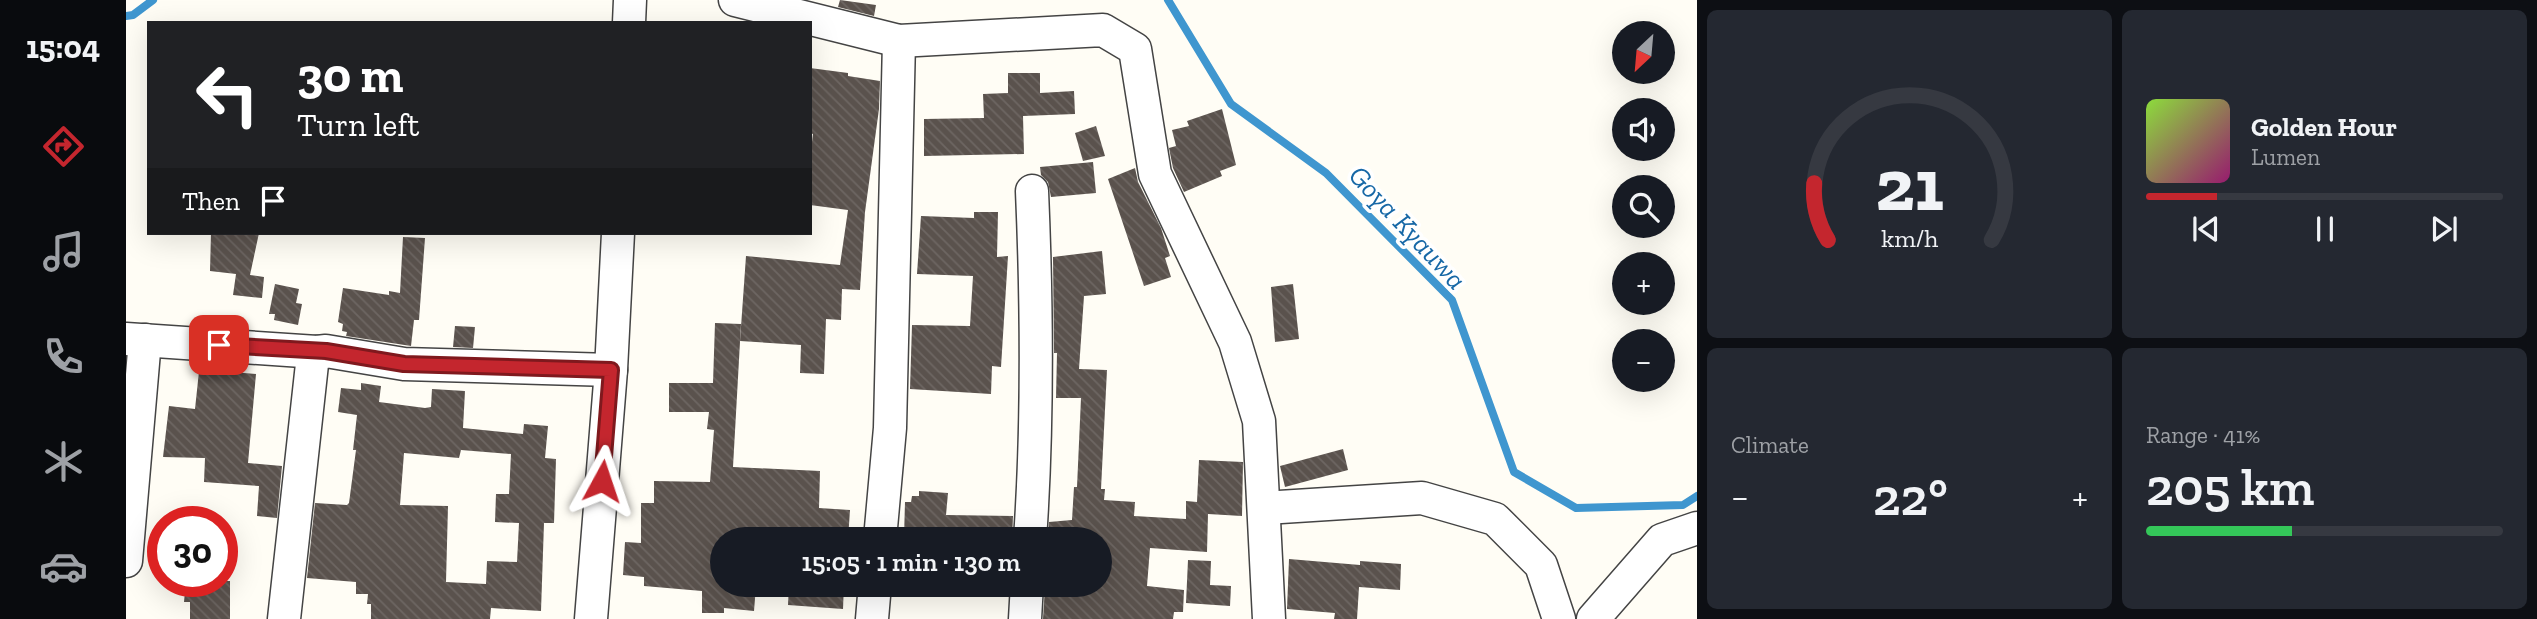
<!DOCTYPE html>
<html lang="en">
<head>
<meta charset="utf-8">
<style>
	body { margin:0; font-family:"Zilla Slab",serif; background:#242831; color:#f1f3f6; height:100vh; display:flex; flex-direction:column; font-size:26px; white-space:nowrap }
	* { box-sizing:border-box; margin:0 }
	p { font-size:23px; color:#9ea1a6 }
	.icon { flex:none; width:38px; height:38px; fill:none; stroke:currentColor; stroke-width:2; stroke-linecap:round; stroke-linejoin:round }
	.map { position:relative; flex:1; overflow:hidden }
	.details { display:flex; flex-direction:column; gap:10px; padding:10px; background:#0d0f14; width:840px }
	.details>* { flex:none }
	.top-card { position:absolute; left:21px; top:21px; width:665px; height:214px; border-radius:0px; box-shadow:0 7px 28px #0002; background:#202124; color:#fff; overflow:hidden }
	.needle { width:46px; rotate:206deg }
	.controls { position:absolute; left:1486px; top:21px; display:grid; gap:14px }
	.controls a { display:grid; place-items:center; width:63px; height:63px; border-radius:50%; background:#171b24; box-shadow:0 7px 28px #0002; font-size:35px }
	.speed { position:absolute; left:21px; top:506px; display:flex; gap:14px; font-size:35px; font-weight:700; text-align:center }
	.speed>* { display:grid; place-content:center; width:91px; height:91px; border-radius:50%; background:#171b24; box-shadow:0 7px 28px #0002; line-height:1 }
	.speed .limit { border:10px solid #d22; background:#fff; color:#111 }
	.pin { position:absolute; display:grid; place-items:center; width:60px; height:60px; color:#fff; margin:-30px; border-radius:14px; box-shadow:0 4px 10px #0006 }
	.me { position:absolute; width:77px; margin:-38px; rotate:5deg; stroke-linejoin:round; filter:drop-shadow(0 0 5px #0008) }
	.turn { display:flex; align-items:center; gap:24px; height:147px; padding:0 35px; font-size:32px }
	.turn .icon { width:91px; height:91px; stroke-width:2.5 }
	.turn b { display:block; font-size:49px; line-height:60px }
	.then { display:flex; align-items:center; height:66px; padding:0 35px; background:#0003; gap:14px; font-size:26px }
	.big { font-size:52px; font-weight:600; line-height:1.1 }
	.details .widget { flex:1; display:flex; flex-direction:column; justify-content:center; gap:10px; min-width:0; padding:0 24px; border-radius:10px; background:#242831 }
	.details .dial { align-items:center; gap:0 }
	.dial svg { height:182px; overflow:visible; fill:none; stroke:#363941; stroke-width:7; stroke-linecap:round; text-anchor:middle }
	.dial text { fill:#f1f3f6; stroke:none }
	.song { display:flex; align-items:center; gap:21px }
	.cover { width:84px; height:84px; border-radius:10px; background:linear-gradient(135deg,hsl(90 70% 55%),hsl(320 70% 35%)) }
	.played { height:7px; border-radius:4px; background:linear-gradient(90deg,#c4262e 20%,#363941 20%) }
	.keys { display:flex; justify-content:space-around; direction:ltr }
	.heat { display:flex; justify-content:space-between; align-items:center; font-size:38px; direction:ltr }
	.charge { height:10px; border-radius:5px; background:linear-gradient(90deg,#34c759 41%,#363941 0) }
	.details .tiles { flex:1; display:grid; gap:10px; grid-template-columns:repeat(2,1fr) }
	.trip { position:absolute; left:584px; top:527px; width:402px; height:70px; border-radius:35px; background:#171b24; box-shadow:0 7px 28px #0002; font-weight:600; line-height:70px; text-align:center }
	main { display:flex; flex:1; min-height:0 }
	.menu { display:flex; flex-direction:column; width:126px; justify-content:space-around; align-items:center; background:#090b0e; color:#9ea1a6 }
	.menu .icon { width:49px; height:49px }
	.menu .current { color:#c4262e }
	.menu b { font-size:32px; color:#f1f3f6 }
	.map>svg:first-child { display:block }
</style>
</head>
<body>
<main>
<nav class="menu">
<b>15:04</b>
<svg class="icon current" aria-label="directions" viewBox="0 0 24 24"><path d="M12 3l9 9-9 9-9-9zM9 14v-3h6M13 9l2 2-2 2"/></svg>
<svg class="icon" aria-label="music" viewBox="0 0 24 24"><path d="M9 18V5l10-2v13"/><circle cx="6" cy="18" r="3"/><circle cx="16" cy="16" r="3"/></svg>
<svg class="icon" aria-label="phone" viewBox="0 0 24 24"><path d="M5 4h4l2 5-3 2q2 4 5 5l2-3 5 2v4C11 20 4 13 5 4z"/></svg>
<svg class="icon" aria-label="climate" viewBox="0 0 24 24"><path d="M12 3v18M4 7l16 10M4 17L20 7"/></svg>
<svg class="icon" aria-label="car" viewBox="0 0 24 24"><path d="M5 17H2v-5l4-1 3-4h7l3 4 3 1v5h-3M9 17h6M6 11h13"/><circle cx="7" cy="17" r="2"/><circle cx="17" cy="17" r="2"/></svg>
</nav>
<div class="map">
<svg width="1571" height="619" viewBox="0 0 1571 619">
	<defs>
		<pattern id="building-back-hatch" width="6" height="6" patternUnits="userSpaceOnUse" patternTransform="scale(1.75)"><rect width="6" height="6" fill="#5a524d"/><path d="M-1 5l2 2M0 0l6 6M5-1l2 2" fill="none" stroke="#6d6662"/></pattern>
	</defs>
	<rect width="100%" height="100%" fill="#fffdf5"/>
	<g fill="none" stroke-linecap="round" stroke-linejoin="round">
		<g stroke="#3f96cf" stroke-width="8">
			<polyline points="1042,0 1105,104 1200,173 1326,300 1388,472 1450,508 1557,505 1571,496"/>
			<polyline points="0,16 7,15 27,0"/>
		</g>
	</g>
	<g fill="url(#building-back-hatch)" fill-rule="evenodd">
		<polygon points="714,0 750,5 748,16 712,7"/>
		<polygon points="684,68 722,73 722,76 754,81 753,109 739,212 734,290 716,289 715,320 700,319 698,374 674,373 675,345 614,341 620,256 714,265 722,210 684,205 684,157 687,134 684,133"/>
		<polygon points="882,73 914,73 914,93 948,91 949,114 897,116 898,154 798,156 798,119 858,118 857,94 882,93"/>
		<polygon points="1096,109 1110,165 1094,171 1096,176 1058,192 1047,168 1043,148 1050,146 1046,130 1063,126 1061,121"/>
		<polygon points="970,126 979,156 957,161 949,133"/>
		<polygon points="967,162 970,193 925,197 922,182 915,175 914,167"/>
		<polygon points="1009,168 1012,182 1035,228 1044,256 1039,258 1045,277 1018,286 982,179"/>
		<polygon points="848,212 872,212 871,257 882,256 875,367 866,366 865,394 784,389 786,325 844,326 847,276 791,274 795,216 848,218"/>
		<polygon points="85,233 133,233 124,275 138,277 136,298 107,295 110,274 84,271"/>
		<polygon points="277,237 299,238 293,320 288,320 285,346 220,336 221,332 216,331 217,324 212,322 217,288 263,295 263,291 274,293"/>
		<polygon points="976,251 980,294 958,296 953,369 981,370 975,489 979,489 978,500 1009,502 1008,516 1060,519 1060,501 1071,502 1073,460 1117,462 1116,516 1082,514 1081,552 1024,548 1021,586 1058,590 1057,612 1048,612 1047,619 917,619 919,587 975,584 975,539 922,539 923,522 946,520 948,487 951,487 955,398 930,398 931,353 928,353 927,257"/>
		<polygon points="149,284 173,289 170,303 176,304 172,325 148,320 149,314 143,314"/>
		<polygon points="1167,284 1173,339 1149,342 1145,287"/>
		<polygon points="589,323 615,324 607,467 694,471 693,508 724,510 722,539 597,539 597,584 630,586 628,611 598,608 598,613 576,613 576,591 518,586 518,577 497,575 499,542 515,543 515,503 528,503 528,481 584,482 588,430 581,429 583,412 543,412 543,383 587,383"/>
		<polygon points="329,326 349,327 347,348 327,347"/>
		<polygon points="74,362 106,365 106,372 130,374 122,463 156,466 151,518 131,516 133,486 78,482 79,458 37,457 43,406 69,409"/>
		<path d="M235 383 255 386 253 402 299 408 305 407 306 389 339 391 337 428 397 434 398 424 422 426 419 458 430 459 428 523H418L415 611 365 608 364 619H245V604H241L242 594H230V582L181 578 189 503 221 505 223 503 230 450H227L231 415 212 412 215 388 235 390ZM335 450 385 454 383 494H370L369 522 393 523 391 562 361 561 360 584 320 582 322 506 274 505 278 453 333 458Z"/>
		<polygon points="1217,449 1222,470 1159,487 1154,466"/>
		<polygon points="793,491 822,493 820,515 887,516 886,539 778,537 779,502 785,502 786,496 793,496"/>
		<polygon points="1163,559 1234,565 1234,561 1275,564 1274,590 1233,587 1231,619 1208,619 1209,613 1161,609"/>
		<polygon points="1062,560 1085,561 1084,585 1105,586 1104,606 1060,603"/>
		<polygon points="60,581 104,581 104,619 64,619 64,602 58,602"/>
		<polygon points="663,584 718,584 717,609 662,605"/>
	</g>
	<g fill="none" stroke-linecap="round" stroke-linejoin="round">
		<defs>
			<g id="minor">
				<polyline points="609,0 773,41 977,30 1009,49 1029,174 1109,342 1133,421 1143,619"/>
				<polyline points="503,23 504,0"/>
				<polyline points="0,339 191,352"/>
				<polyline points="1138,508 1296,498 1369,519 1415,565 1433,619"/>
				<polyline points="754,539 764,428 773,41"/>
				<path d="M904 539C912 424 911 307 906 191"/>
				<polyline points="0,561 19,340"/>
				<polyline points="158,619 186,364 191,352 200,351 278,364 485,370"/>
				<polyline points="465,619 485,370 492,233"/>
				<polyline points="746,619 749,584"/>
				<polyline points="899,619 901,584"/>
				<polyline points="1467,619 1536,540 1571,528"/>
			</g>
		</defs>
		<use href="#minor" stroke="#444" stroke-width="35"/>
		<use href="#minor" stroke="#fff" stroke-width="32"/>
	</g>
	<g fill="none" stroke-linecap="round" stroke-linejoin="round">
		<defs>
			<polyline id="route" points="93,345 200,351 278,364 485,370 476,481"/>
		</defs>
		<use href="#route" stroke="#7f191e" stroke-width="18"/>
		<use href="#route" stroke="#c4262e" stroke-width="12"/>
	</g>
	<g text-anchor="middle" stroke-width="7" stroke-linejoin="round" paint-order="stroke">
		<g font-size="28" font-style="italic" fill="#1768a6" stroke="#fff">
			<text transform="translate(1282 227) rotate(47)" y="10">Goya Kyauwa</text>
		</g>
	</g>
</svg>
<div class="controls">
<a><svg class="needle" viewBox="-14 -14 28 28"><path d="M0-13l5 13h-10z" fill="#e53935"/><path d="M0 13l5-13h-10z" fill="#9ea1a6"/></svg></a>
<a><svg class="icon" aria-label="sound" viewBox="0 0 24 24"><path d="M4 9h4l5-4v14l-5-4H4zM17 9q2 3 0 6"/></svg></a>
<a><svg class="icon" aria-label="search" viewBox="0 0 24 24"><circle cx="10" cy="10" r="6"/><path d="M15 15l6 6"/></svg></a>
<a>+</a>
<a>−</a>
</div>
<div class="speed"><div class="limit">30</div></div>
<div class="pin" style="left:93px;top:345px;background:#d93025"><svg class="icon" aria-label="arrive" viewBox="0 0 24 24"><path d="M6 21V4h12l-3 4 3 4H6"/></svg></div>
<svg class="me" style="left:476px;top:481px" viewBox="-20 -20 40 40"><path d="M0-17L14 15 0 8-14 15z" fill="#c4262e" stroke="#fff" stroke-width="4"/></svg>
<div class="trip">15:05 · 1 min · 130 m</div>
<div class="top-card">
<div class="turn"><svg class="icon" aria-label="left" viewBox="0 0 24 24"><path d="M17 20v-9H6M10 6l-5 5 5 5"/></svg><div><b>30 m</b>Turn left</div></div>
<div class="then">Then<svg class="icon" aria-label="arrive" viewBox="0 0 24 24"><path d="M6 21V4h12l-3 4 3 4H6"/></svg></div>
</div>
</div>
<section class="details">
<div class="tiles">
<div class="widget dial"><svg viewBox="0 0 100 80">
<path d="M14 69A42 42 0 1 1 86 69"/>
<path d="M14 69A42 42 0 0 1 8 44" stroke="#c4262e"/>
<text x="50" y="56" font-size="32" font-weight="700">21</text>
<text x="50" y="72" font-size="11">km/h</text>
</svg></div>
<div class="widget">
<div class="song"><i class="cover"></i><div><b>Golden Hour</b><p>Lumen</p></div></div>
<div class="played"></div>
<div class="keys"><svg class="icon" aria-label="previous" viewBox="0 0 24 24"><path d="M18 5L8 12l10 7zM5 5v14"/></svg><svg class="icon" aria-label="pause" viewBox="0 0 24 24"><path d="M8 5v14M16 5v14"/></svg><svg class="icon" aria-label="next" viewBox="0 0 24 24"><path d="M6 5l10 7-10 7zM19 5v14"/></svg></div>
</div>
<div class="widget"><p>Climate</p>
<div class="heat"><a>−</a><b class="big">22°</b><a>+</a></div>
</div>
<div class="widget"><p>Range · 41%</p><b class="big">205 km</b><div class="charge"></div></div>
</div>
</section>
</main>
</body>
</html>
